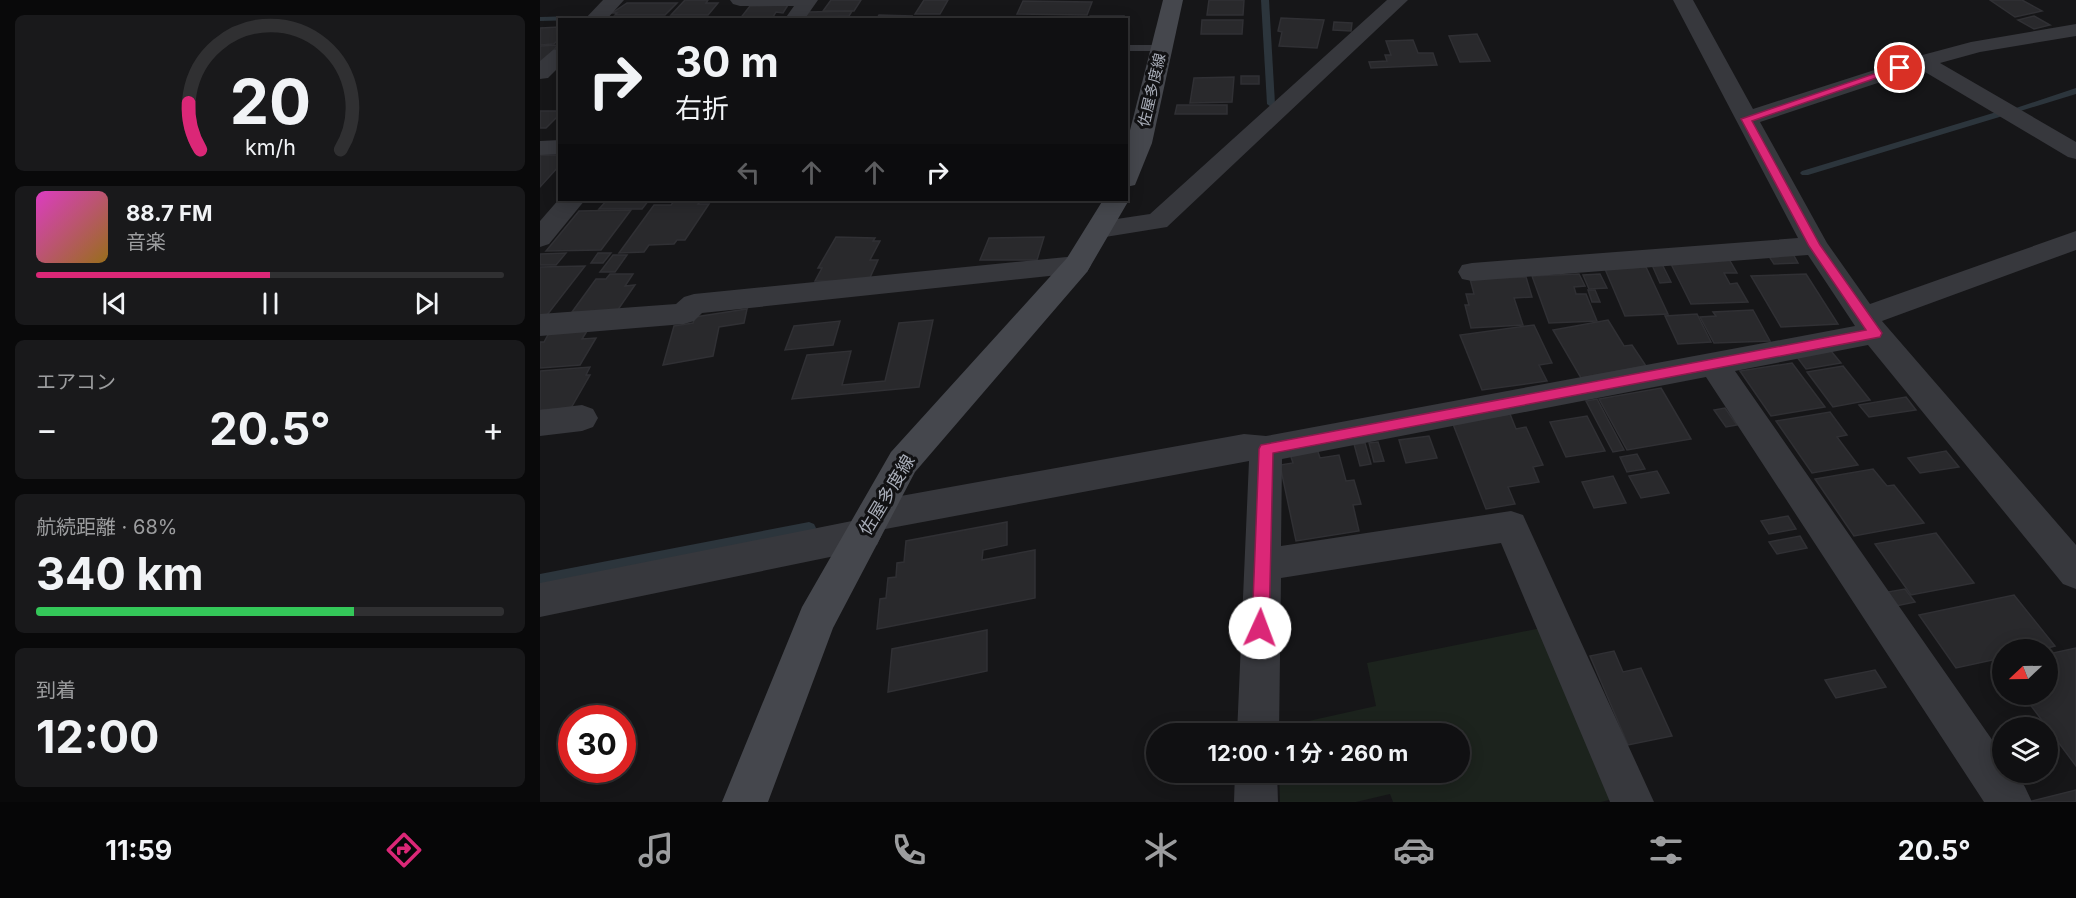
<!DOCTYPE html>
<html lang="ja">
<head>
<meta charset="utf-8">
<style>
	body { margin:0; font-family:Inter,"Noto Sans JP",sans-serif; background:#19191b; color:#f1f3f6; height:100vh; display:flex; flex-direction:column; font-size:22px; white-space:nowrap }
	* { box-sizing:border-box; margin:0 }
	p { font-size:20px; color:#9c9d9f }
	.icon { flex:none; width:33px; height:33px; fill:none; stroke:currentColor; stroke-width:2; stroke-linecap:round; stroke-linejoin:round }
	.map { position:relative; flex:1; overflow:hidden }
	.sheet { display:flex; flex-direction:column; gap:15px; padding:15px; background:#09090a; width:540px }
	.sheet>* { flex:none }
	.guide { position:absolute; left:18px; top:18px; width:570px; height:183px; border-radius:0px; box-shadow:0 3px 15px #0003,0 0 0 2px #303032; background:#101012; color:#f1f3f6; overflow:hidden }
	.needle { width:39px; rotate:248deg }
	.buttons { position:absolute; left:1452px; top:639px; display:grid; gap:12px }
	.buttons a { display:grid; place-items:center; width:66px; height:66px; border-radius:50%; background:#101012; box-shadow:0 3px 15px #0003,0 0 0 2px #303032; font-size:30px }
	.speed { position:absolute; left:18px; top:705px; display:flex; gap:12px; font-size:30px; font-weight:700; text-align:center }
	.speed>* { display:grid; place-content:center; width:78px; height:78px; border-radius:50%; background:#101012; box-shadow:0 3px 15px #0003,0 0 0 2px #303032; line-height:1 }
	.speed .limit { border:9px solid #d22; background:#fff; color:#111 }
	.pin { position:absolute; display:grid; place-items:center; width:51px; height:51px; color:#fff; margin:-26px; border:3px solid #fff; border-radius:50%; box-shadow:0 2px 6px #0007 }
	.me { position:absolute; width:66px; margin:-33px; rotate:2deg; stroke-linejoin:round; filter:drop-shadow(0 0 4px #0008) }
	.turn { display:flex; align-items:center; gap:21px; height:126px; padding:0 18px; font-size:27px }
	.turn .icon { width:78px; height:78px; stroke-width:2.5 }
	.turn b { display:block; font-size:42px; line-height:51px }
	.lanes { display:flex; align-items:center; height:57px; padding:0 18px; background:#0003; justify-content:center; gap:30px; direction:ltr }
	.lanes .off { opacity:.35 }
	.big { font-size:45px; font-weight:700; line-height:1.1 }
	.sheet .tile { flex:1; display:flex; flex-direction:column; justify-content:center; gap:9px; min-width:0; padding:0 21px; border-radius:9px; background:#19191b }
	.sheet .dial { align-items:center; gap:0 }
	.dial svg { height:156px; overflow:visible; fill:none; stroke:#303032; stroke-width:7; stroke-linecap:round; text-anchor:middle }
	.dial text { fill:#f1f3f6; stroke:none }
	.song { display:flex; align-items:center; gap:18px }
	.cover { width:72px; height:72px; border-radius:9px; background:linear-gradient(135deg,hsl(310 70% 55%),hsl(40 70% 35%)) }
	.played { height:6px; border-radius:3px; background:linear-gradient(90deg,#db2777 50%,#303032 50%) }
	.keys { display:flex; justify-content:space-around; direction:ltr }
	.heat { display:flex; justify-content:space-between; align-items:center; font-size:33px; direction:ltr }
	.charge { height:9px; border-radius:4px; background:linear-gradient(90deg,#34c759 68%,#303032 0) }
	.trip { position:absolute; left:606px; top:723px; width:324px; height:60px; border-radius:30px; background:#101012; box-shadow:0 3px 15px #0003,0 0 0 2px #303032; font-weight:700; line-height:60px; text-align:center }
	.tab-bar { display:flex; height:96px; justify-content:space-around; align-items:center; background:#060607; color:#9c9d9f }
	.tab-bar .icon { width:42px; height:42px }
	.tab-bar .selected { color:#db2777 }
	.tab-bar b { font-size:27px; color:#f1f3f6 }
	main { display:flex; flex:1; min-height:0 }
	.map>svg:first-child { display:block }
</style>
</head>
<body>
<main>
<section class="sheet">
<div class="tile dial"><svg viewBox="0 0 100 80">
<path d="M14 69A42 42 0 1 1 86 69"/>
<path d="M14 69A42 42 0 0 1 8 45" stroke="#db2777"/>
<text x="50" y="56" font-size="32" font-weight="700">20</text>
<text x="50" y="72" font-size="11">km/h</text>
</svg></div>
<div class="tile">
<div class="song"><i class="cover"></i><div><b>88.7 FM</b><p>音楽</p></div></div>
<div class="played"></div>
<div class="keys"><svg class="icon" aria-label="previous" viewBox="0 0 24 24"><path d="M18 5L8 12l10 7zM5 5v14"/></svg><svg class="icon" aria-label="pause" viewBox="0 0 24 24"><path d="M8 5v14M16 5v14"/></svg><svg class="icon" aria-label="next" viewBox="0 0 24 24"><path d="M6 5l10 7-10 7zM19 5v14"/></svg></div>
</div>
<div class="tile"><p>エアコン</p>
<div class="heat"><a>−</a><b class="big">20.5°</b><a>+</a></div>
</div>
<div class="tile"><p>航続距離 · 68%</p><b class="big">340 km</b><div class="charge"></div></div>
<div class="tile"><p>到着</p><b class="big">12:00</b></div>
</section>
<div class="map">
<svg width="1536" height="802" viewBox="0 0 1536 802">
	<rect width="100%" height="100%" fill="#161618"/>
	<polygon fill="#1c231d" points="1006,627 1077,798 1061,802 853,802 850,794 816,802 740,802 739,773 920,772 920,734 737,734 737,728 836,706 827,663"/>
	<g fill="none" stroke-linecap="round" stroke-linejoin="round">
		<g fill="#2c353c" fill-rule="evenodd">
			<polygon points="721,0 729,0 735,104 731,107 727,104"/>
			<polygon points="35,16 38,16 38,20 0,21 0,17"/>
			<polygon points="1536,88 1536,94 1474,113 1470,110"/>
			<polygon points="1463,110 1466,111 1466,115 1268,175 1262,175 1260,173 1262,171"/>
			<polygon points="269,522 274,524 276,528 274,532 269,534 0,586 0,574"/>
		</g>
	</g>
	<g fill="#29292c" stroke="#303034" stroke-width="1.5">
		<polygon points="145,0 168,0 166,3 178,3 168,15 131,15"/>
		<polygon points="291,0 321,0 314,11 283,11"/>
		<polygon points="384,0 408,0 400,14 375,14"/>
		<polygon points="669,0 704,0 703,15 667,15"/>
		<polygon points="1450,0 1482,0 1502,11 1475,17"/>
		<polygon points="483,1 552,2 547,15 477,14"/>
		<polygon points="87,3 137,3 125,15 75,15 77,13 72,13"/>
		<polygon points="248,5 243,13 236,12 231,20 199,20 210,6"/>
		<polygon points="312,11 309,16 265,17 268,12"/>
		<polygon points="339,15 372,16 370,20 336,20"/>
		<polygon points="550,16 584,16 583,20 549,20"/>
		<polygon points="1494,16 1510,25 1494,29 1478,20"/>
		<polygon points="741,18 784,20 777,48 739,46 742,32 738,31"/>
		<polygon points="662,20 703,20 702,34 661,34"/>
		<polygon points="794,22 812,23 811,31 793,30"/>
		<polygon points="20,27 20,38 14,44 0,45 0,28"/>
		<polygon points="937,34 950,61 920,62 909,36"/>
		<polygon points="873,40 878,53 893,53 897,65 831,68 829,62 847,61 845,55 851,55 846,41"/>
		<polygon points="18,45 2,64 0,64 0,46"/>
		<rect x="701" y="76" width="18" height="8"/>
		<polygon points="694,77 692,102 650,103 654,78"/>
		<polygon points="637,105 687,105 687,114 635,114"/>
		<polygon points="0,111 20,111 20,114 6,128 0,128"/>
		<polygon points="0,155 20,155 20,165 0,187"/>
		<polygon points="67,200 109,200 102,209 59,209"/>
		<polygon points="135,200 161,200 158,204 169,204 145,240 137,240 134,244 109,245 104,252 79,253 114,205 131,205"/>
		<polygon points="91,210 61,250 6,251 39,211"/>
		<polygon points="296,237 335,238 333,241 340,241 330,260 338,260 328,282 275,281 282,268 278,268"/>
		<polygon points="504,237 497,260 440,260 449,238"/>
		<polygon points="26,253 16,265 0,265 0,254"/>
		<polygon points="58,253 71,253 63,263 51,263"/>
		<polygon points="1253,254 1258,263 1234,264 1228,255"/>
		<polygon points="73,255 87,255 75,272 60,272"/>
		<polygon points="1189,259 1197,273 1184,273 1190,284 1197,283 1208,302 1151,304 1130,262"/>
		<polygon points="1122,264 1131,282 1120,283 1112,265"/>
		<polygon points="45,266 7,315 0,315 0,267"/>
		<polygon points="1106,267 1128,314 1085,316 1065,269"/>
		<polygon points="70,274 93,274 85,286 95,285 77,311 32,312 56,279 66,279"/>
		<polygon points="1039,274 1045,286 1034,287 1036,294 1046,294 1057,321 1009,323 992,276"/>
		<polygon points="1060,274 1067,288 1049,289 1043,275"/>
		<polygon points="1266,274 1298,324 1241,327 1211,276"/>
		<polygon points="986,277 992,297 974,298 983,325 931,328 925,305 929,305 926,294 934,294 930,279"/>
		<polygon points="1048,290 1055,290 1060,302 1052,302"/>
		<polygon points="207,309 204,323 179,327 173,356 123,365 134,326 153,323 155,317"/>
		<polygon points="1213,310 1230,341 1174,343 1160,317 1176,316 1173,312"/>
		<polygon points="1157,314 1171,342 1138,344 1125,316"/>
		<polygon points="393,320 379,387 252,399 267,355 311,351 302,385 345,381 359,323"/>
		<polygon points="1068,320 1084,346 1092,345 1106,366 1041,378 1013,330"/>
		<polygon points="300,321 293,345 245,350 254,326"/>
		<polygon points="994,325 1012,363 999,365 1007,381 942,390 920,335"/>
		<polygon points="47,331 42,339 56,338 40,365 0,368 0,342 4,342 9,333"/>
		<polygon points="1291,351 1301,363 1266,369 1257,357"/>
		<polygon points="1252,363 1285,407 1231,416 1200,371"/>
		<polygon points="1303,366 1330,400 1293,407 1267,372"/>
		<polygon points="50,367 46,375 50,375 31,408 0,410 0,371"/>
		<polygon points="1121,388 1151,439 1087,450 1059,399"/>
		<polygon points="1366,397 1376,410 1329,417 1319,405"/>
		<polygon points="1057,399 1084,450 1073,452 1046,401"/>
		<polygon points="1185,408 1197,425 1186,427 1174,410"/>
		<polygon points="1290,412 1307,435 1297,437 1318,465 1272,473 1236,421"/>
		<polygon points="970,414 976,429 986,427 1003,465 993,467 999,482 968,487 975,504 946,509 913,424"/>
		<polygon points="1047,416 1065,451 1026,457 1010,422"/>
		<polygon points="889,436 897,458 866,463 859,440"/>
		<polygon points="838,442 844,461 834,462 829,443"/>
		<polygon points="825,443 831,464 820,466 814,444"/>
		<polygon points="777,449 780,458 799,455 806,481 814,480 821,504 813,505 819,531 756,541 740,465 753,463 750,454"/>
		<polygon points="1406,451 1419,467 1380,473 1368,458"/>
		<polygon points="1097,454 1105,469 1087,472 1080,457"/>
		<polygon points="1333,469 1347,486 1354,485 1384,523 1314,536 1275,479"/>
		<polygon points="1117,471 1129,493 1101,498 1089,476"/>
		<polygon points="1073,476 1086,503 1054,508 1042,482"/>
		<polygon points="1248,516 1256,529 1229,534 1221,521"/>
		<polygon points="467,522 467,545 443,550 442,560 495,550 495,598 337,629 340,599 346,598 348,578 356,577 357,563 364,562 366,541"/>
		<polygon points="1396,533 1434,583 1371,595 1335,544"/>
		<polygon points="1260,536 1267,548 1237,554 1229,542"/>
		<polygon points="1365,589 1375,602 1356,606 1348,592"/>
		<polygon points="1474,595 1515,646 1500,650 1462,650 1462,658 1416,668 1379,615"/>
		<polygon points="447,630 447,671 348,692 352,649"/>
		<polygon points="1536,648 1536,766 1486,699 1512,693 1508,687 1508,654"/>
		<polygon points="1074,651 1083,672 1101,668 1132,736 1088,745 1050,656"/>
		<polygon points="1335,670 1346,687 1296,698 1285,680"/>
		<polygon points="1536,790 1536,802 1488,802"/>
	</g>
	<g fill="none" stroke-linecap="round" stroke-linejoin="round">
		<polygon fill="#37383d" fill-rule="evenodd" points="586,45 622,45 627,48 622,51 586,51"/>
		<g fill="#37383d" fill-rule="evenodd">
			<polygon points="63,0 84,0 66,20 44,20"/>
			<polygon points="190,0 278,0 264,20 244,20 254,6 200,6 193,4"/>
			<polygon points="847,0 868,0 627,227 559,238 550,235 546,229 550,223 610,214"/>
			<polygon points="1133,0 1153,0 1213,109 1375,57 1431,42 1536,24 1536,36 1440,52 1400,63 1536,142 1536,159 1528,157 1380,69 1220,122 1287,243 1330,304 1536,231 1536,250 1342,321 1536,545 1536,589 1523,584 1328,345 1195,371 1462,754 1462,772 1476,772 1485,787 1492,802 1444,802 1166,377 742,459 741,546 971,511 983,515 1114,802 1070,802 961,543 741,578 739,734 697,734 709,461 340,530 342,534 337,545 324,550 0,617 0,583 317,520 316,516 321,505 333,501 704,434 726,436 1315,326 1268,255 932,281 922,279 918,272 922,265 932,263 1258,238"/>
			<polygon points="20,48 20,66 8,78 0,79 0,61 13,50"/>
			<polygon points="20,140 20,154 0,155 0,141"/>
			<polygon points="20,198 45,200 9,244 0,247 0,221"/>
			<polygon points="537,256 547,258 551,265 547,272 162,313 154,321 144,324 0,336 0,314 136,304 144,297 154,294"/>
			<polygon points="42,405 53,409 58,418 53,427 42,431 0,436 0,410"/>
			<polygon points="695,772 737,772 738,802 694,802"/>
		</g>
		<g fill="#45474d" fill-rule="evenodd">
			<polygon points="623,0 643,0 612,143 595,185 586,187 586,146"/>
			<polygon points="586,196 589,200 547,272 375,472 293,628 228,802 182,802 262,607 351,452 527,258 563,200 586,200"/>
		</g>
	</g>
	<polygon fill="#db2777" stroke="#8e194d" stroke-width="1.5" points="1357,66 1365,68 1212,121 1280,245 1340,330 1342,333 1340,337 733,453 729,628 726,634 720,636 715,634 712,628 719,449 721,445 1326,330 1269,246 1201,119"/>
	<g text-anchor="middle" stroke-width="6" stroke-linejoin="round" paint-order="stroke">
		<g font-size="15" fill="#a8adb8" stroke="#111113">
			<text transform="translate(612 90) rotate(-77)" y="5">佐屋多度線</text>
		</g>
		<g font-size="18" fill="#a8adb8" stroke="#111113">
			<text transform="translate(347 495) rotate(-59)" y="6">佐屋多度線</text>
		</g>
	</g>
</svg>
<div class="buttons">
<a><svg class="needle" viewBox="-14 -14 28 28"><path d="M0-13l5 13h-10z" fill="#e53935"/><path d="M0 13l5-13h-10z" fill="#9c9d9f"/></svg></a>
<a><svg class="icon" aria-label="layers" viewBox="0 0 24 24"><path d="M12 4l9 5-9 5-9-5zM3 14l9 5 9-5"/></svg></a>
</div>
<div class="speed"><div class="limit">30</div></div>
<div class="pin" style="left:1360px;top:68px;background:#d93025"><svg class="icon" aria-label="arrive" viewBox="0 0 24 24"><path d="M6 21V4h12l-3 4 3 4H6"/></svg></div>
<svg class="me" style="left:720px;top:628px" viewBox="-20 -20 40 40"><circle r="19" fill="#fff"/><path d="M0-13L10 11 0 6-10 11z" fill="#db2777"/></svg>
<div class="trip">12:00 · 1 分 · 260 m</div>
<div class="guide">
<div class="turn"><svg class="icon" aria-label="right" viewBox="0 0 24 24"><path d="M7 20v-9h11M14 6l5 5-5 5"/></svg><div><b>30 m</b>右折</div></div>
<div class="lanes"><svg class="icon off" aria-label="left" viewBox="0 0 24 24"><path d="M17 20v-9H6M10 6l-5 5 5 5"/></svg><svg class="icon off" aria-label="ahead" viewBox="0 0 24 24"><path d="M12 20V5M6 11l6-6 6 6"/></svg><svg class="icon off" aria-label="ahead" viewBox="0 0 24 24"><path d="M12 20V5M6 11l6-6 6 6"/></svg><svg class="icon" aria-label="right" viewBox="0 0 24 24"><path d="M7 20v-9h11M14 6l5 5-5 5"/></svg></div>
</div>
</div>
</main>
<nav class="tab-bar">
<b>11:59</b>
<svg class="icon selected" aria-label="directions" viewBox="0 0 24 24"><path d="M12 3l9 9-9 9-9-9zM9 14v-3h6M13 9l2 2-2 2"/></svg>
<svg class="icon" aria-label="music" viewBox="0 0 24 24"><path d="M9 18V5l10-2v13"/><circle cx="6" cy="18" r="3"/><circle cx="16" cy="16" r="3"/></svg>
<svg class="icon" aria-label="phone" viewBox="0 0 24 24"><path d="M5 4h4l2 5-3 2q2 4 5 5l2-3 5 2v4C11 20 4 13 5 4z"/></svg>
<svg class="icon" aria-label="climate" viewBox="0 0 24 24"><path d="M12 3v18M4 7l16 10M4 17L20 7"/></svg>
<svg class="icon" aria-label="car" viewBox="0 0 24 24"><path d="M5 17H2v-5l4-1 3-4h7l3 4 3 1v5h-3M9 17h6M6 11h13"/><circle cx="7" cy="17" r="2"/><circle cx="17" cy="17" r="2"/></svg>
<svg class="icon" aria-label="filters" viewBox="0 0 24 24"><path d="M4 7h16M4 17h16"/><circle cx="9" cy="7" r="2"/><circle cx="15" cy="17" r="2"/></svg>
<b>20.5°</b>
</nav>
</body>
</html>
